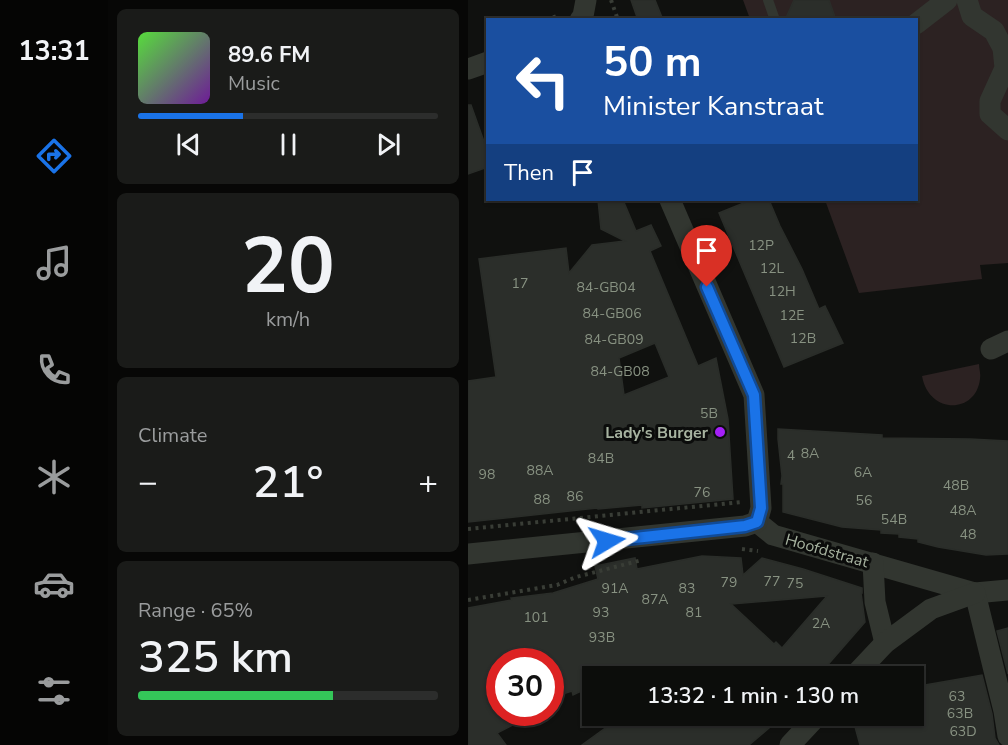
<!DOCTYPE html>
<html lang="en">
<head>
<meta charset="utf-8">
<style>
	body { margin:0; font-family:"Nunito Sans",sans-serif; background:#1a1b19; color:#f1f3f6; height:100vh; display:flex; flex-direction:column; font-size:22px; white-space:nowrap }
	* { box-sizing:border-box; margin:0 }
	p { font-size:20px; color:#9a9c9d }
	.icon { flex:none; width:33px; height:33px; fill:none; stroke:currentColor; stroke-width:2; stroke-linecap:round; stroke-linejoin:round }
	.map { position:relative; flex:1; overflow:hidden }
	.side { display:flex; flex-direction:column; gap:9px; padding:9px; background:#070706; width:360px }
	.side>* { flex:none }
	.banner { position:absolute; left:18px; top:18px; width:432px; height:183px; border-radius:0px; box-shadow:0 2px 4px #0004,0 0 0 2px #2c2d2c; background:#1a4fa0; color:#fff; overflow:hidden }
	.speed { position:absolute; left:18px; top:648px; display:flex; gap:12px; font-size:30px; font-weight:700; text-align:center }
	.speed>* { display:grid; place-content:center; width:78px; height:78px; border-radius:50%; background:#0c0d0b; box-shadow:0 2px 4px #0004,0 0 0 2px #2c2d2c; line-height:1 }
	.speed .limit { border:9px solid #d22; background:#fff; color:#111 }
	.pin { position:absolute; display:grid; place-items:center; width:51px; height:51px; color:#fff; margin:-62px -26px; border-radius:50% 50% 50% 0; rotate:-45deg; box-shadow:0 0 6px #0007 }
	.pin .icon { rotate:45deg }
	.me { position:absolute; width:66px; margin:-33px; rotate:83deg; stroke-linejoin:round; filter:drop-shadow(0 0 4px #0008) }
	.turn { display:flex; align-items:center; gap:21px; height:126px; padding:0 18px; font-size:27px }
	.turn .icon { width:78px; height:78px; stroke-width:2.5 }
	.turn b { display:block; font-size:42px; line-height:51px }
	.then { display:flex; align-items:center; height:57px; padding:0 18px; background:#0003; gap:12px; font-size:22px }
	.big { font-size:45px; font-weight:600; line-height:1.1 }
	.side .tile { flex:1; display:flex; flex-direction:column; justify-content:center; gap:9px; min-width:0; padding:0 21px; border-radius:9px; background:#1a1b19 }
	.side .dial { align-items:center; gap:0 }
	.dial b { font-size:78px; line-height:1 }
	.song { display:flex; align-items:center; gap:18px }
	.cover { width:72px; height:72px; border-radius:9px; background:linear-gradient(135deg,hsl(110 70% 55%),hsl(280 70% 35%)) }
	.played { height:6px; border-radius:3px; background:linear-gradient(90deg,#1a73e8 35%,#2c2d2c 35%) }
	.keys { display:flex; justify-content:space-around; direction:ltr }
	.heat { display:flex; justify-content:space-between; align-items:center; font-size:33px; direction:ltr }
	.charge { height:9px; border-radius:4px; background:linear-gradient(90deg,#34c759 65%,#2c2d2c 0) }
	.trip { position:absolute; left:114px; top:666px; width:342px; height:60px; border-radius:0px; background:#0c0d0b; box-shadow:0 2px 4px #0004,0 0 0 2px #2c2d2c; font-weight:600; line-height:60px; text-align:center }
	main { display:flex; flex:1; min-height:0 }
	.tab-bar { display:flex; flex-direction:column; width:108px; justify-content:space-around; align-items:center; background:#050504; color:#9a9c9d }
	.tab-bar .icon { width:42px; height:42px }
	.tab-bar .selected { color:#1a73e8 }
	.tab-bar b { font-size:27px; color:#f1f3f6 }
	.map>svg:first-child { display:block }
</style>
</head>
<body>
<main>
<nav class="tab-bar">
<b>13:31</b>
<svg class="icon selected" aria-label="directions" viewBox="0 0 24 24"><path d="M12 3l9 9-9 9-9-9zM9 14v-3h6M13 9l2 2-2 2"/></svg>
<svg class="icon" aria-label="music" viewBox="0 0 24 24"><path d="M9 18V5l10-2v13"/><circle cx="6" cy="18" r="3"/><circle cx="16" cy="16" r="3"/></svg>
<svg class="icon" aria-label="phone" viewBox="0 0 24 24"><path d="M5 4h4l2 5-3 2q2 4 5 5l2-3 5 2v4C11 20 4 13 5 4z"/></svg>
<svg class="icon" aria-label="climate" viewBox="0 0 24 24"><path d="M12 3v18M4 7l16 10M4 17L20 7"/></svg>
<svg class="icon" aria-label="car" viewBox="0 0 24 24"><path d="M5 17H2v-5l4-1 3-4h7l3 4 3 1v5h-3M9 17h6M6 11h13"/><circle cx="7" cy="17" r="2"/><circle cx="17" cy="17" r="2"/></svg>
<svg class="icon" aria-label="filters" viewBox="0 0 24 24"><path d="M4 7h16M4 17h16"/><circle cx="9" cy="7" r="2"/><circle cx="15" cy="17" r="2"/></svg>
</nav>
<section class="side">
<div class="tile">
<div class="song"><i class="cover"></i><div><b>89.6 FM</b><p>Music</p></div></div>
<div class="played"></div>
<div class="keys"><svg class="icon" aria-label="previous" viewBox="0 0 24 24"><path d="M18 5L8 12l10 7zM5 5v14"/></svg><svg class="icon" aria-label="pause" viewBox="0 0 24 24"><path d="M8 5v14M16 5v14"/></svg><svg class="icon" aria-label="next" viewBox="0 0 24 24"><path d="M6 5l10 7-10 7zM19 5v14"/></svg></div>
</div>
<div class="tile dial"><b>20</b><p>km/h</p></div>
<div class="tile"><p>Climate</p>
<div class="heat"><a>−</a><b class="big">21°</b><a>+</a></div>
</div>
<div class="tile"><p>Range · 65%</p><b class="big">325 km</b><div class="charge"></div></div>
</section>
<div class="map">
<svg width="540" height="745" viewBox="0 0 540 745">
	<rect width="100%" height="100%" fill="#10110f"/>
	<g fill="#2c2222">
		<polygon points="275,0 540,0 540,263 512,265 514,279 391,293 357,200 448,200 448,20 282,19"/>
		<path d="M511 364C511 369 513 374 512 379 508 414 461 415 454 376Z"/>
	</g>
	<g fill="#2b2e2a" stroke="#2a2d29" stroke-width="1.5" fill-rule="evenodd">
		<polygon points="163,0 187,0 195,20 170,20"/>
		<polygon points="326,0 361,0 368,20 317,20"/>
		<polygon points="0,105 3,105 20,153 20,167 0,174"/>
		<path d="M130 200H155L168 231 183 225 193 246 182 251 230 366 248 358 260 419 265 499 174 508V505L130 509 129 508 0 522V381L28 377 11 259 98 248 101 273 124 245 157 241 133 229ZM187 343 201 377 156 395 151 358Z"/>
		<polygon points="283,200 301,200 312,226 334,269 351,309 357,306 375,343 316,367 251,213"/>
		<polygon points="310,429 414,435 414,438 502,439 540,441 540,554 518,555 470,547 450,542 450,539 431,537 431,534 413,533 413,530 374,527 315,512 315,484 313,484 314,476 310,439"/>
		<path d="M234 556 273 558 275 575 294 558 335 569 394 588V593H393L397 622 350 676H124V686L105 695 104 691 82 698V662H32V712H40L45 725 29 733 38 745H0V608L44 600 43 598 85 593 130 579 127 566 167 558 169 569ZM359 596 314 648 308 642 306 644 263 604Z"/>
		<polygon points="540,628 540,674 529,631"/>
		<polygon points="514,675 524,714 527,738 531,745 392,745 386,723 403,718 403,716 446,716 446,687"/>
		<polygon points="154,716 315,716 281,745 114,745"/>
	</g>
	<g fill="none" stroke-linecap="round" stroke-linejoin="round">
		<g stroke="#393d36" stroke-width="4" stroke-dasharray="3 4.5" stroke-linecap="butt">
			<polyline points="143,0 150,20"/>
			<polyline points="78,20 92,15"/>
			<polyline points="0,529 274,502"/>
			<polyline points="274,549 290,551"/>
			<polyline points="0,600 89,585 108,577 174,560"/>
		</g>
		<polyline stroke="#323630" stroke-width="10" points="300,0 307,20"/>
		<g stroke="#323630" stroke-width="21">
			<polyline points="499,0 504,16 526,31 535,48 537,68 522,101 522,114 540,130"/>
			<polyline points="112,20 115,16 118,0"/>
			<polyline points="448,24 479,0"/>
			<polyline points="0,69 20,62"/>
			<polyline points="202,200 286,395 293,508 289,522"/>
			<polyline points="523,349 540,341"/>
			<polyline points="289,522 305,535 507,593 540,590"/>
			<polyline points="0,554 277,526 289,522"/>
			<polyline points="405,563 407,602 417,643"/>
			<polyline points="507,593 536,711 540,736"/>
			<polyline points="386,676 417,643 463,609 507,593"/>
			<polyline points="322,745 349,716"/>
		</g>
	</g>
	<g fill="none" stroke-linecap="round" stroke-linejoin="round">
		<defs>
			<polyline id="route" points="139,541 277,526 289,522 293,508 286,395 239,287"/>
		</defs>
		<use href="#route" stroke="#114b97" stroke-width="15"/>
		<use href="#route" stroke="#1a73e8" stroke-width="10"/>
	</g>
	<circle fill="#a520f8" stroke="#0b0c0b" stroke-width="2" cx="252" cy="432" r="6"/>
	<g text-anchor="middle" stroke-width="6" stroke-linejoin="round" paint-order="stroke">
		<g font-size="14" fill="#889282">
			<text x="293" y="250">12P</text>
			<text x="304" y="273">12L</text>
			<text x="52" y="288">17</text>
			<text x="138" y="292">84-GB04</text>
			<text x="314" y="296">12H</text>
			<text x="144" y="318">84-GB06</text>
			<text x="324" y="320">12E</text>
			<text x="335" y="343">12B</text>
			<text x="146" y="344">84-GB09</text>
			<text x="152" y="376">84-GB08</text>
			<text x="241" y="418">5B</text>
			<text x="342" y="458">8A</text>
			<text x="323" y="460">4</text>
			<text x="133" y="463">84B</text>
			<text x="72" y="475">88A</text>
			<text x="395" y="477">6A</text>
			<text x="19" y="479">98</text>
			<text x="488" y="490">48B</text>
			<text x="234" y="497">76</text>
			<text x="107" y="501">86</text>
			<text x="74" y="504">88</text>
			<text x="396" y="505">56</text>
			<text x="495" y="515">48A</text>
			<text x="426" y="524">54B</text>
			<text x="500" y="539">48</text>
			<text x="304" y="586">77</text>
			<text x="261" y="587">79</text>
			<text x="327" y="588">75</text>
			<text x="147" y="593">91A</text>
			<text x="219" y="593">83</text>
			<text x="187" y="604">87A</text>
			<text x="133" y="617">93</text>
			<text x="226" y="617">81</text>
			<text x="68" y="622">101</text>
			<text x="353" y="628">2A</text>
			<text x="134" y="642">93B</text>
			<text x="489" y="701">63</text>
			<text x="492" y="718">63B</text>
			<text x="495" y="736">63D</text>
		</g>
		<g font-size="16" font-weight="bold" fill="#a7b3a0" stroke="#0b0c0b" text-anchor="end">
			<text x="240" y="438">Lady's Burger</text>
		</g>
		<g font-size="16" fill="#a7b3a0" stroke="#0b0c0b">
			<text transform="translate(359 550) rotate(16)" y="6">Hoofdstraat</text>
		</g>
	</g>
</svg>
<div class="speed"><div class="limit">30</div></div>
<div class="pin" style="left:239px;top:287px;background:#d93025"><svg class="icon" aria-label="arrive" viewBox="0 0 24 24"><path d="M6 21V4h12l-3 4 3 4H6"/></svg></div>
<svg class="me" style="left:139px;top:541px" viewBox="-20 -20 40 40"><path d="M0-17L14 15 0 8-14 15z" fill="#1a73e8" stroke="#fff" stroke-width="4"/></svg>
<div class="trip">13:32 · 1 min · 130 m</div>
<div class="banner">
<div class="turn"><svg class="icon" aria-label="left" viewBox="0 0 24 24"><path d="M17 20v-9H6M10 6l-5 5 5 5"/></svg><div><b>50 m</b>Minister Kanstraat</div></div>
<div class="then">Then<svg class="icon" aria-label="arrive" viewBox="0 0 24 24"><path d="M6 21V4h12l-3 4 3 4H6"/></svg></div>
</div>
</div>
</main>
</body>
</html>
